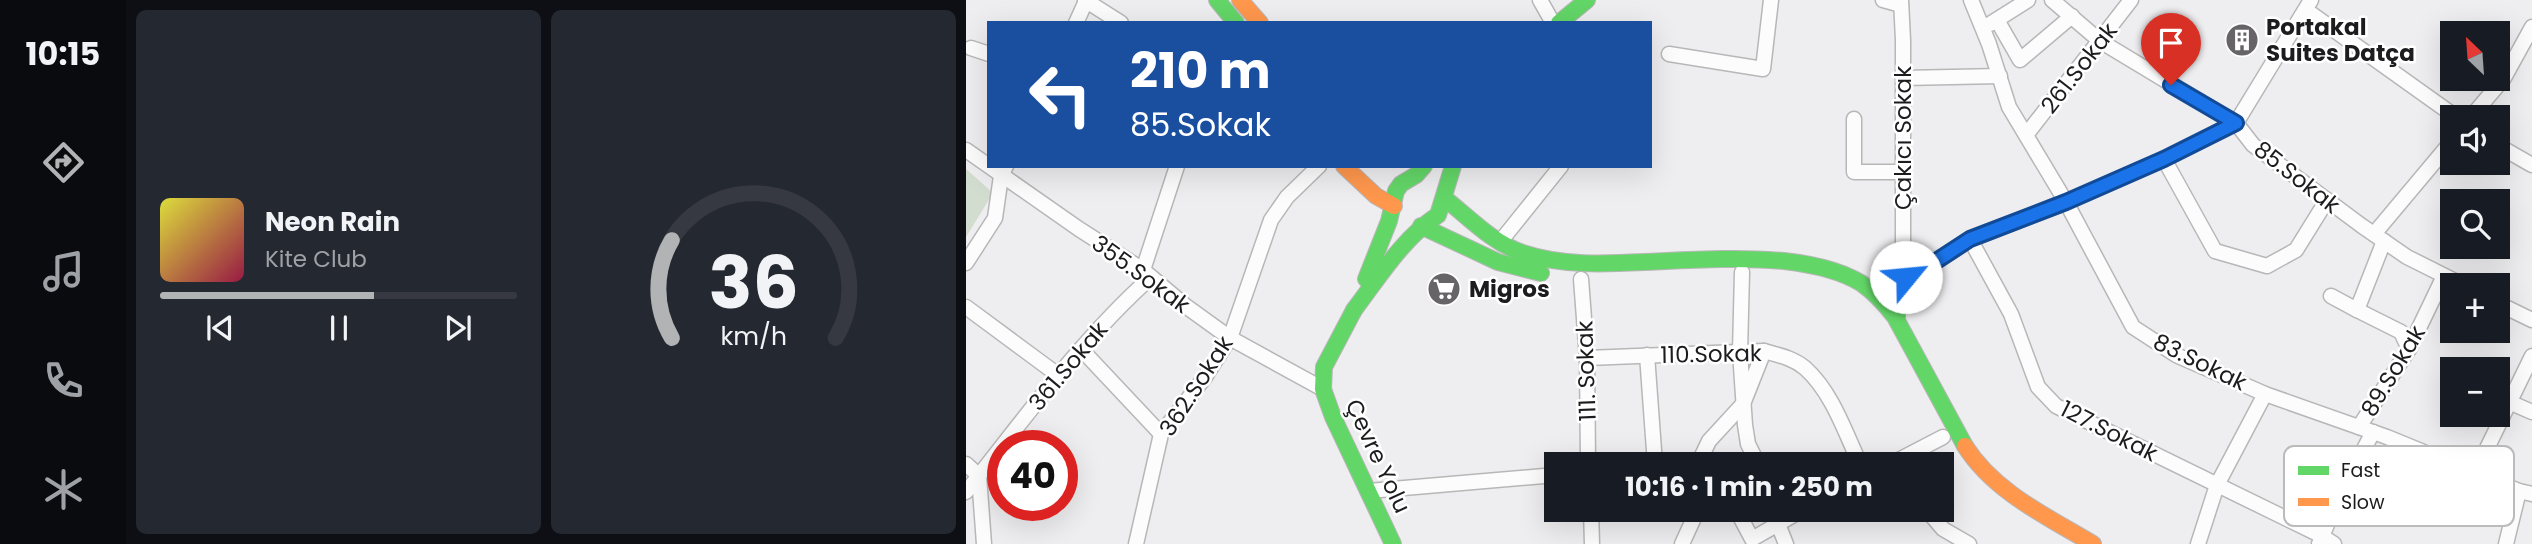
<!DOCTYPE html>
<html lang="en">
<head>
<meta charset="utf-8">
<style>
	body { margin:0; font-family:Poppins,sans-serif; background:#242831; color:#f1f3f6; height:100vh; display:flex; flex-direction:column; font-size:26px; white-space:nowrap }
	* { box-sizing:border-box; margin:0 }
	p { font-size:23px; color:#9ea1a6 }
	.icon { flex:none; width:38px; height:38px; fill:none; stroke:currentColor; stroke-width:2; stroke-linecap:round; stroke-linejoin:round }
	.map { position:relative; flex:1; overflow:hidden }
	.details { display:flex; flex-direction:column; gap:10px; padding:10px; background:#0d0f14; width:840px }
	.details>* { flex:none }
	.guide { position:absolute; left:21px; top:21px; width:665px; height:147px; border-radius:0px; box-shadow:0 7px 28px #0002; background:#1a4fa0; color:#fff; overflow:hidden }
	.needle { width:46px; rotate:335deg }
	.buttons { position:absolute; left:1474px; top:21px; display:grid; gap:14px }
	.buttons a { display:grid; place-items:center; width:70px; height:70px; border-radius:0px; background:#171b24; box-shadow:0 7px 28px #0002; font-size:35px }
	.speed { position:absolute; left:21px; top:430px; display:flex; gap:14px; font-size:35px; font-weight:700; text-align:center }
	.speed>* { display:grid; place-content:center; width:91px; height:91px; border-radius:50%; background:#171b24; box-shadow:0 7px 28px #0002; line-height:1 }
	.speed .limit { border:10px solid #d22; background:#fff; color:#111 }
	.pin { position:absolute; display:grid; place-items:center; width:60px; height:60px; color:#fff; margin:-72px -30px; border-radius:50% 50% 50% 0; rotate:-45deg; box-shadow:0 0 7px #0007 }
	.pin .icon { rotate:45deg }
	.me { position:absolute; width:77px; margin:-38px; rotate:62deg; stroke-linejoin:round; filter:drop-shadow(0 0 5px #0008) }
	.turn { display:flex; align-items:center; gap:24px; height:147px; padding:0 28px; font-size:32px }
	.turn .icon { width:91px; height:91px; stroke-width:2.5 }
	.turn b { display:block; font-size:49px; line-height:60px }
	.details .widget { flex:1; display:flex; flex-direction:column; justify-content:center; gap:10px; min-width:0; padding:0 24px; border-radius:10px; background:#242831 }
	.details .dial { align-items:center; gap:0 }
	.dial svg { height:182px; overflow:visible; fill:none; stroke:#363941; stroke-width:7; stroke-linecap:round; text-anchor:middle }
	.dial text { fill:#f1f3f6; stroke:none }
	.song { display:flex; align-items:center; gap:21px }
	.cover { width:84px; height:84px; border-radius:10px; background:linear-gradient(135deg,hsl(60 70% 55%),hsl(340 70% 35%)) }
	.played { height:7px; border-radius:4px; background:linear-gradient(90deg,#b2b3b5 60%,#363941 60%) }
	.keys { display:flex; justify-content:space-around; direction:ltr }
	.details .tiles { flex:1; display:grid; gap:10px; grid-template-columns:repeat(2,1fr) }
	.trip { position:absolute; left:578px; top:452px; width:410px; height:70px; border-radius:0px; background:#171b24; box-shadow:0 7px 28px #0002; font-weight:700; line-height:70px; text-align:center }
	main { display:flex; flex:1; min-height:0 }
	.menu { display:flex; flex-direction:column; width:126px; justify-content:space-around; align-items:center; background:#090b0e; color:#9ea1a6 }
	.menu .icon { width:49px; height:49px }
	.menu .on { color:#b2b3b5 }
	.menu b { font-size:32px; color:#f1f3f6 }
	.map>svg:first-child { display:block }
</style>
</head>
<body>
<main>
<nav class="menu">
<b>10:15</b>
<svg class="icon on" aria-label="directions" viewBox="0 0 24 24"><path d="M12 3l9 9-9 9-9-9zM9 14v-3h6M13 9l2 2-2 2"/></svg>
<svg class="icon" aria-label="music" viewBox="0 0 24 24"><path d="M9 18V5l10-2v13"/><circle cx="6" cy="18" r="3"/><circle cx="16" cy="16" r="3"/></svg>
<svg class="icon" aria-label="phone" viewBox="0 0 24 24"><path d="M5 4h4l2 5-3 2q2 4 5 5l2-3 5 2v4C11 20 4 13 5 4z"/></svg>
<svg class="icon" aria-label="climate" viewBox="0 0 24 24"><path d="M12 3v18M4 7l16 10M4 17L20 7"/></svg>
</nav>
<section class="details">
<div class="tiles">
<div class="widget">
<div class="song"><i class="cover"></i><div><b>Neon Rain</b><p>Kite Club</p></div></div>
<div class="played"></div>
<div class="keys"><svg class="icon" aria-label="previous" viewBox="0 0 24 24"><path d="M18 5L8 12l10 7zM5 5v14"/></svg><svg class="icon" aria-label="pause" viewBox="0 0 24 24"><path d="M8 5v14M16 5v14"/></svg><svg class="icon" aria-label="next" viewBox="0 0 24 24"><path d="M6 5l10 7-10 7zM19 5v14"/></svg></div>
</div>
<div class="widget dial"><svg viewBox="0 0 100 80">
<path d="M14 69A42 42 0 1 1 86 69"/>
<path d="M14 69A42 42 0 0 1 14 26" stroke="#b2b3b5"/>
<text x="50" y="56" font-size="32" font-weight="700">36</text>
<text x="50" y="72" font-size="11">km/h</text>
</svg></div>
</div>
</section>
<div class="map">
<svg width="1566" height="544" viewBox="0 0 1566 544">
	<rect width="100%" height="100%" fill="#eeedef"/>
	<polygon fill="#d2dccf" points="0,169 27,193 0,237"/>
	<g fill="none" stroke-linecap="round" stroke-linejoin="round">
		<defs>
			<g id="street">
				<polyline points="119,0 155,23"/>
				<polyline points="574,0 587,23"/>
				<polyline points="917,0 935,5"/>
				<polyline points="935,0 937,40 937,251 940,277"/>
				<polyline points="1005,0 1023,44 1043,107 1100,202 1167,327 1210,355 1299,394 1421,437 1553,491 1566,494"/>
				<polyline points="1086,0 1134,41 1270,123 1287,145 1396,226 1441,257 1497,285"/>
				<polyline points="1340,10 1490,117"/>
				<polyline points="1031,20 1054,60 1106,16"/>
				<polyline points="110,23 120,1"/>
				<polyline points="1024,24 1062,0"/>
				<polyline points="5,48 23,54"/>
				<polyline points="703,54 797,69 805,0"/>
				<polyline points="937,78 1034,76"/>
				<polyline points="1505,117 1538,78 1566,27"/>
				<polyline points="888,119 888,172 937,172"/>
				<polyline points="1060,135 1165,0"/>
				<polyline points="1531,145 1566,165"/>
				<polyline points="0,150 113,229 177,270 221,307 264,338 357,389"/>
				<polyline points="1198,159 1249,251 1301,266 1330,250 1361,200"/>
				<polyline points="1100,202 1198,159 1270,123 1345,0"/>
				<polyline points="1408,234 1486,141"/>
				<polyline points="1004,239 1045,314 1072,387 1090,406 1354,535 1368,544"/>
				<polyline points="534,242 595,166"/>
				<polyline points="0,263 29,218 35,176 40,166"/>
				<polyline points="177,270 211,166"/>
				<polyline points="776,272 774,352 779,425 782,444 792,464"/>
				<polyline points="615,279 621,358 622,464"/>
				<polyline points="1365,296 1391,310 1418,241"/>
				<polyline points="1531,303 1566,320"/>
				<polyline points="0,307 92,375"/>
				<polyline points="1391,310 1435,332 1443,349"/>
				<polyline points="115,349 195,434"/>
				<polyline points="681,355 689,464"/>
				<path d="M621 358 798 351C812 355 827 358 839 368 866 392 879 432 894 464"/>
				<polyline points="1543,402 1566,412"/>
				<polyline points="1393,427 1443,349 1478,276"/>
				<polyline points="0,464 13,476 18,544"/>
				<polyline points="732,464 743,441 777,404 798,351"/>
				<polyline points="925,464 977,437"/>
				<polyline points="1509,473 1566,356"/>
				<polyline points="403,491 590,475"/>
				<path d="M0 492C59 418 114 341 184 278"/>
				<polyline points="625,509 626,544"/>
				<polyline points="770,509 786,539 838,509"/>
				<polyline points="806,509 820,544"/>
				<polyline points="960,509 977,529 1003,544"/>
				<polyline points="170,544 195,434 239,377 264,338 305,220 321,197 353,166"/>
				<polyline points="716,544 732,509"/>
				<polyline points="1232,544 1251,485 1299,394"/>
				<polyline points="1353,544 1372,498 1407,432"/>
				<polyline points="1540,544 1553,491"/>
			</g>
			<g id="fast">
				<polyline points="251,0 270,23"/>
				<polyline points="593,23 621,0"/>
				<path d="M478 198C503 217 526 243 557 253 596 266 638 264 679 262 725 260 772 257 818 261 844 264 872 269 895 283 908 292 919 304 929 317L999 446"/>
				<polyline points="455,226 532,262 575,273"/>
				<polyline points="940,277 955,271 1004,239 1100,202"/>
				<polyline points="400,279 423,221 430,191 435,184 450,175 458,166"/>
				<polyline points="388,310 358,367 357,389 367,417 427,544"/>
				<path d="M388 310C413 277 437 238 472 215L487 166"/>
				<polyline points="931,319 931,297 940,277"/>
			</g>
			<g id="slow">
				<polyline points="274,0 294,23"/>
				<polyline points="378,166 410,196 428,206"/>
				<path d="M999 446C1028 492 1082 517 1127 544"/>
			</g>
		</defs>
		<use href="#street" stroke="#b8b7b8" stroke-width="17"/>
		<use href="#fast" stroke="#b8b7b8" stroke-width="18"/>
		<use href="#slow" stroke="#b8b7b8" stroke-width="18"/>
		<use href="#street" stroke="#fcfcfd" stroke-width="14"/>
		<use href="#fast" stroke="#63d668" stroke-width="16"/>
		<use href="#slow" stroke="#ff974d" stroke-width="16"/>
	</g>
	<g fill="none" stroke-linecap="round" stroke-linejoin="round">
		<defs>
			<polyline id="route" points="940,277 955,271 1004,239 1100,202 1198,159 1270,123 1205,85"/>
		</defs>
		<use href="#route" stroke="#114b97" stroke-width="18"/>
		<use href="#route" stroke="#1a73e8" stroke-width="12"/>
	</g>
	<defs>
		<symbol id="building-disc" viewBox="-11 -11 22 22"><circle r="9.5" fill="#666466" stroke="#fff"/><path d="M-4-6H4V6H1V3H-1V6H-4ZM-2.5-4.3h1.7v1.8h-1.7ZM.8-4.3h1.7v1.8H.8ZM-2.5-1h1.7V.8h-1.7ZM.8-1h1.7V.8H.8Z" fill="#fff"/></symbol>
		<symbol id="supermarket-disc" viewBox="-11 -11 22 22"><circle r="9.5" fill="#666466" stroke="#fff"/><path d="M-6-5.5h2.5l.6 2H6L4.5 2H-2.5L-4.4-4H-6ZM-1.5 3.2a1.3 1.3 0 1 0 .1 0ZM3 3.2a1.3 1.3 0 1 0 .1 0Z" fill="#fff"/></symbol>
	</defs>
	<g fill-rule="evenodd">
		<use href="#building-disc" x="1257" y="21" width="38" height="38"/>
		<use href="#supermarket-disc" x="459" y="270" width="38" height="38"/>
	</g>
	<g text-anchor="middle" stroke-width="5" stroke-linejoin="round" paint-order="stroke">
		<g font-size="23" font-weight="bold" fill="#1c1b1d" stroke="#fff" text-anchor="start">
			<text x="1300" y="35">Portakal<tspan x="1300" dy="26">Suites Datça</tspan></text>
			<text x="503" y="297">Migros</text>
		</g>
		<g font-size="23" fill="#1c1b1d" stroke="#fff">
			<text transform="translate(1113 68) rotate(-52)" y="8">261.Sokak</text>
			<text transform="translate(937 138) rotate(-90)" y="8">Çakıcı Sokak</text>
			<text transform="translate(1331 177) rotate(38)" y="8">85.Sokak</text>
			<text transform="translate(175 274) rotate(36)" y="8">355.Sokak</text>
			<text transform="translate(745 354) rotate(-1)" y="8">110.Sokak</text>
			<text transform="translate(1234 362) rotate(26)" y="8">83.Sokak</text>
			<text transform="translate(102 366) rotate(-50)" y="8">361.Sokak</text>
			<text transform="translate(620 371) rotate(-92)" y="8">111. Sokak</text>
			<text transform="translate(1427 371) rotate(-59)" y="8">89.Sokak</text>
			<text transform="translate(230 386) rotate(-57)" y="8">362.Sokak</text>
			<text transform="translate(1143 431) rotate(27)" y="8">127.Sokak</text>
			<text transform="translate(412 456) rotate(65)" y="8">Çevre Yolu</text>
		</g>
	</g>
	<rect x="1318" y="446" width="230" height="80" rx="10" fill="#fff" stroke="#bbb" stroke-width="2"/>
	<rect x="1332" y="466" width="31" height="9" fill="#63d668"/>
	<rect x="1332" y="498" width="31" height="8" fill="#ff974d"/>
	<g font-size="19" fill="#1c1b1d">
		<text x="1375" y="477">Fast</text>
		<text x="1375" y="509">Slow</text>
	</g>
</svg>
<div class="buttons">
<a><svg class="needle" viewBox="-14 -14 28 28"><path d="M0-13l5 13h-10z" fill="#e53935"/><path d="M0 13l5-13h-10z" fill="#9ea1a6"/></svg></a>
<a><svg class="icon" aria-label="sound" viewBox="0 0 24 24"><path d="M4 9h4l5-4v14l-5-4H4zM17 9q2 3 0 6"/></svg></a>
<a><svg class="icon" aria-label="search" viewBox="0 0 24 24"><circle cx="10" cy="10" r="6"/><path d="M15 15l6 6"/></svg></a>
<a>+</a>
<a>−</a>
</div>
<div class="speed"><div class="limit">40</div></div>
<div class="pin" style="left:1205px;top:85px;background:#d93025"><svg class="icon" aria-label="arrive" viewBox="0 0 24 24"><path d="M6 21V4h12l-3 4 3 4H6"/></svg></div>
<svg class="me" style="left:940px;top:277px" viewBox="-20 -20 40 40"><circle r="19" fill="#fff"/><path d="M0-13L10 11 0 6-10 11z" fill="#1a73e8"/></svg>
<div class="trip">10:16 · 1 min · 250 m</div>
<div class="guide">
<div class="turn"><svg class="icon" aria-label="left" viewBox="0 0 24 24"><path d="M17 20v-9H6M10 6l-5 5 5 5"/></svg><div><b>210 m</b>85.Sokak</div></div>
</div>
</div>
</main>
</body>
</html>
